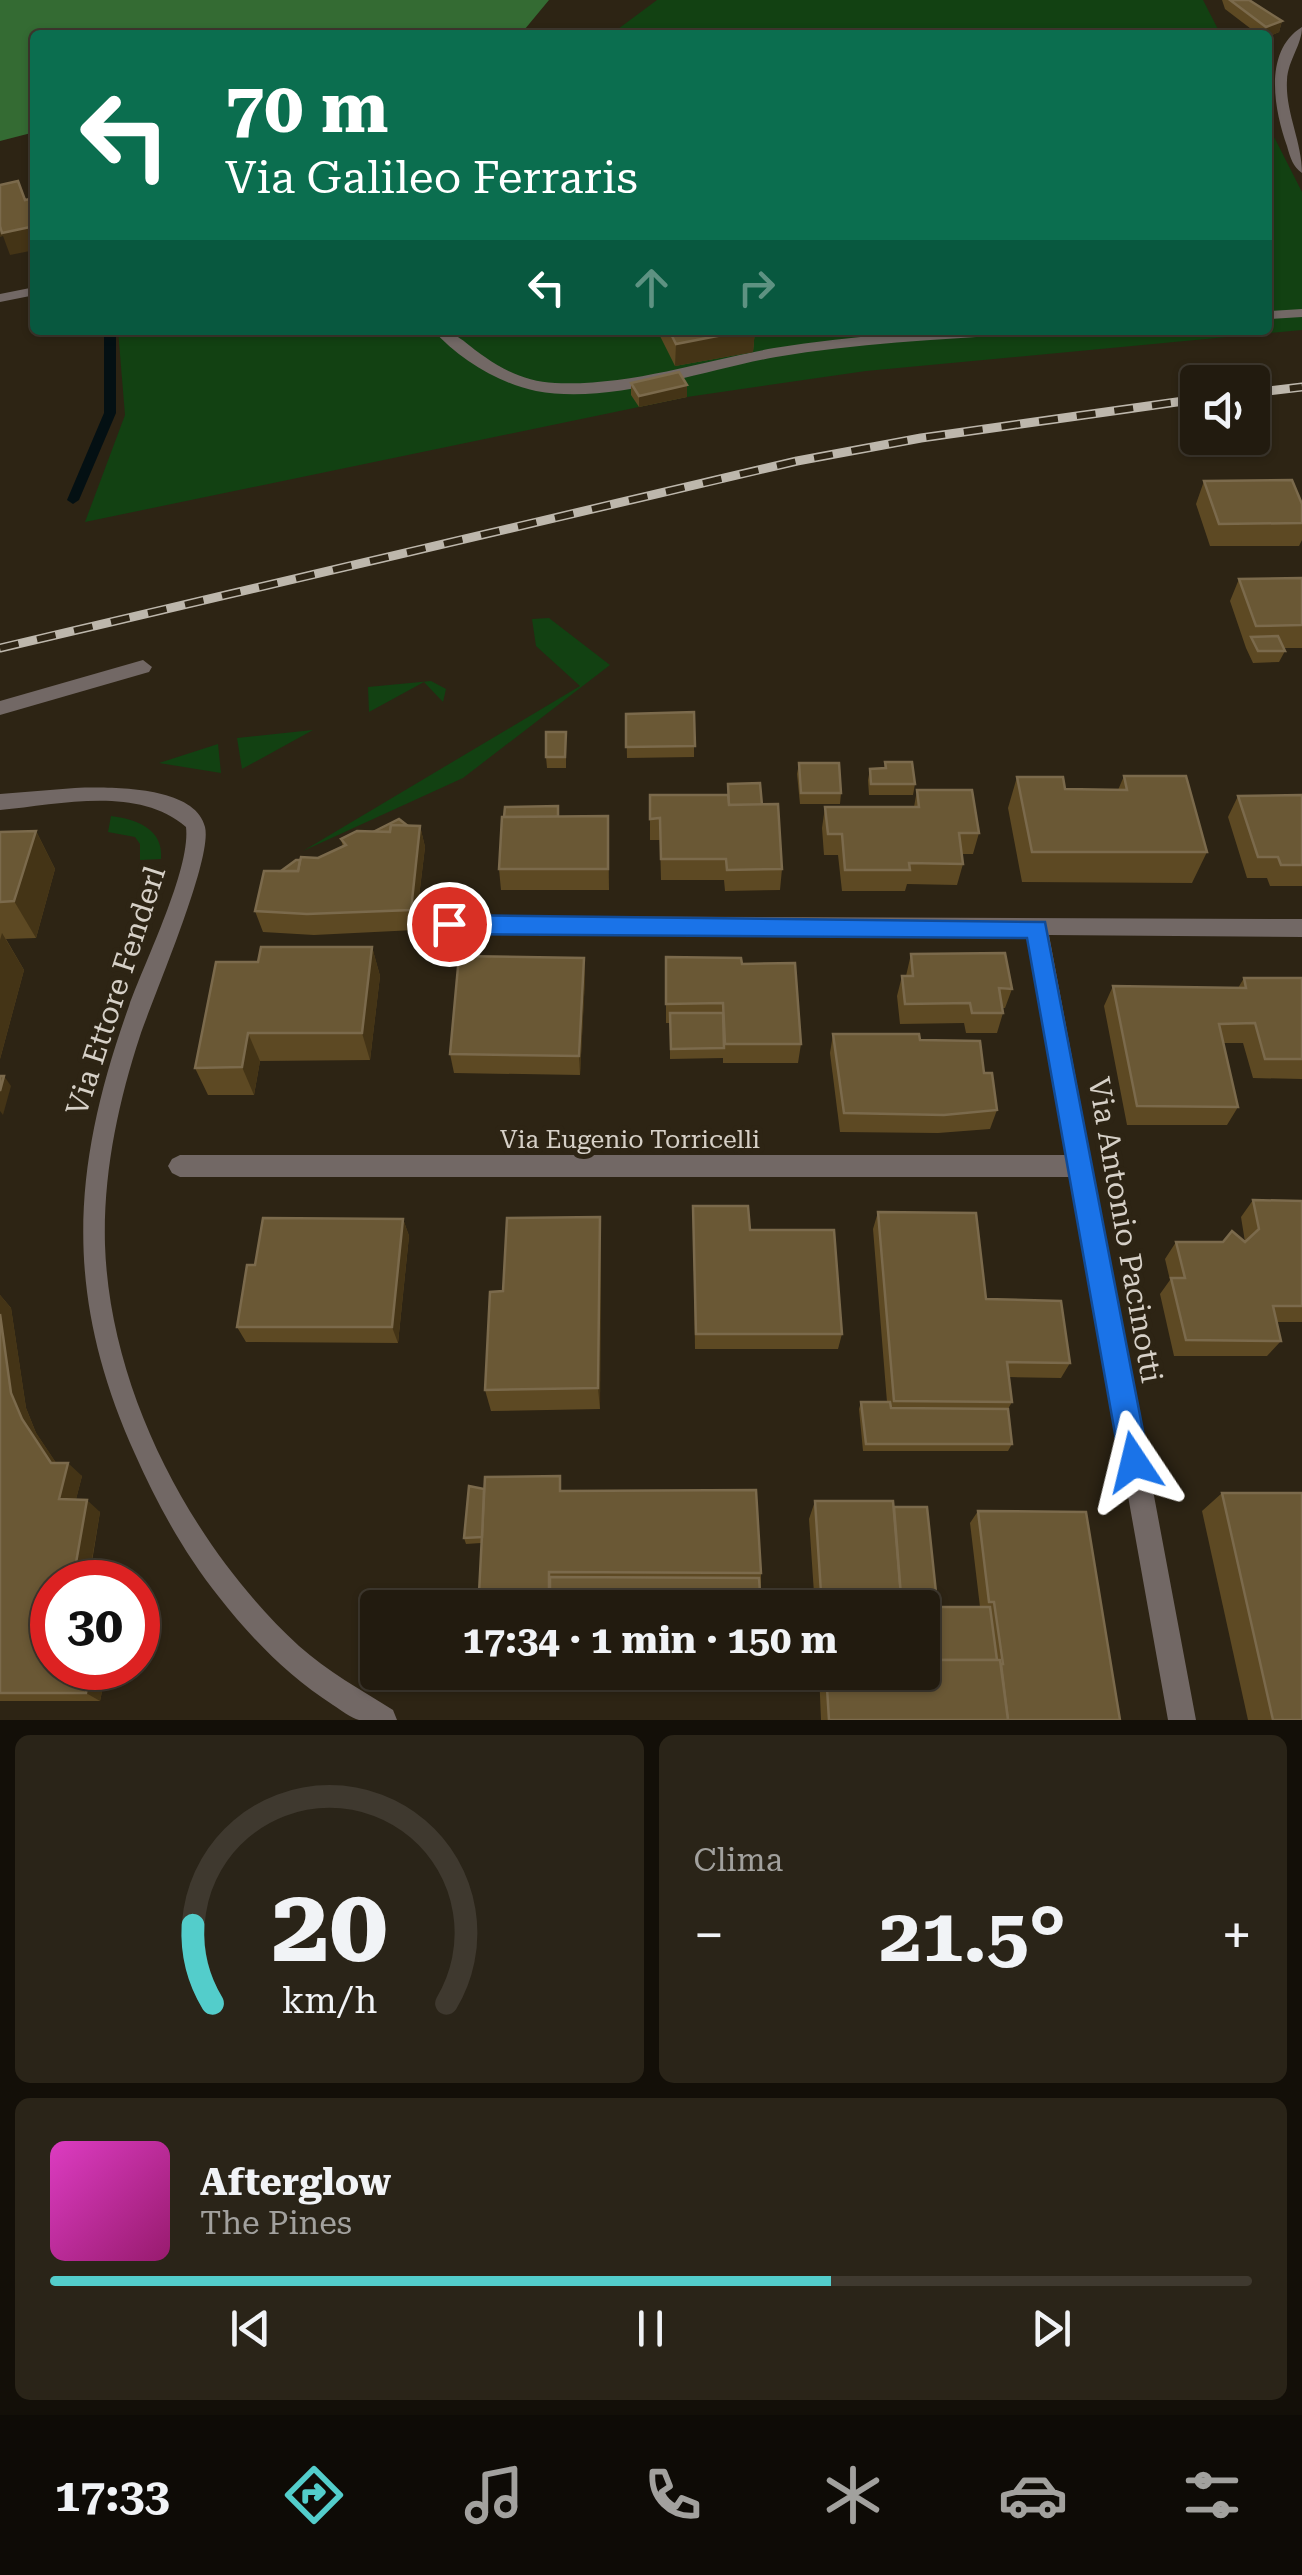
<!DOCTYPE html>
<html lang="it">
<head>
<meta charset="utf-8">
<style>
	body { margin:0; font-family:"Roboto Serif",serif; background:#2a2418; color:#f1f3f6; height:100vh; display:flex; flex-direction:column; font-size:38px; white-space:nowrap }
	* { box-sizing:border-box; margin:0 }
	p { font-size:32px; color:#a2a19e }
	.icon { flex:none; width:55px; height:55px; fill:none; stroke:currentColor; stroke-width:2; stroke-linecap:round; stroke-linejoin:round }
	.map { position:relative; height:1720px; overflow:hidden }
	.details { display:flex; flex-direction:column; gap:15px; padding:15px; background:#130f08; flex:1 }
	.details>* { flex:none }
	.banner { position:absolute; left:30px; top:30px; width:1242px; height:305px; border-radius:10px; box-shadow:0 2px 8px #0004,0 0 0 2px #3f392f; background:#0b6e4f; color:#fff; overflow:hidden }
	.buttons { position:absolute; left:1180px; top:365px; display:grid; gap:20px }
	.buttons a { display:grid; place-items:center; width:90px; height:90px; border-radius:10px; background:#221b0f; box-shadow:0 2px 8px #0004,0 0 0 2px #3f392f; font-size:50px }
	.speed { position:absolute; left:30px; top:1560px; display:flex; gap:20px; font-size:50px; font-weight:700; text-align:center }
	.speed>* { display:grid; place-content:center; width:130px; height:130px; border-radius:50%; background:#221b0f; box-shadow:0 2px 8px #0004,0 0 0 2px #3f392f; line-height:1 }
	.speed .limit { border:15px solid #d22; background:#fff; color:#111 }
	.pin { position:absolute; display:grid; place-items:center; width:85px; height:85px; color:#fff; margin:-42px; border:5px solid #fff; border-radius:50%; box-shadow:0 2px 10px #0007 }
	.me { position:absolute; width:110px; margin:-55px; rotate:350deg; stroke-linejoin:round; filter:drop-shadow(0 0 8px #0008) }
	.turn { display:flex; align-items:center; gap:35px; height:210px; padding:0 30px; font-size:45px }
	.turn .icon { width:130px; height:130px; stroke-width:2.5 }
	.turn b { display:block; font-size:70px; line-height:85px }
	.lanes { display:flex; align-items:center; height:95px; padding:0 30px; background:#0003; justify-content:center; gap:50px; direction:ltr }
	.lanes .off { opacity:.35 }
	.big { font-size:75px; font-weight:700; line-height:1.1 }
	.details .widget { flex:1; display:flex; flex-direction:column; justify-content:center; gap:15px; min-width:0; padding:0 35px; border-radius:15px; background:#2a2418 }
	.details .dial { align-items:center; gap:0 }
	.dial svg { height:260px; overflow:visible; fill:none; stroke:#3f392f; stroke-width:7; stroke-linecap:round; text-anchor:middle }
	.dial text { fill:#f1f3f6; stroke:none }
	.song { display:flex; align-items:center; gap:30px }
	.cover { width:120px; height:120px; border-radius:15px; background:linear-gradient(135deg,hsl(310 70% 55%),hsl(320 70% 35%)) }
	.played { height:10px; border-radius:5px; background:linear-gradient(90deg,#53cdcb 65%,#3f392f 65%) }
	.keys { display:flex; justify-content:space-around; direction:ltr }
	.heat { display:flex; justify-content:space-between; align-items:center; font-size:55px; direction:ltr }
	.details .tiles { flex:1; display:grid; gap:15px; grid-template-columns:1fr 1fr }
	.widget:last-child { grid-column:span 2 }
	.trip { position:absolute; left:360px; top:1590px; width:580px; height:100px; border-radius:10px; background:#221b0f; box-shadow:0 2px 8px #0004,0 0 0 2px #3f392f; font-weight:700; line-height:100px; text-align:center }
	.dock { display:flex; height:160px; justify-content:space-around; align-items:center; background:#0e0b06; color:#a2a19e }
	.dock .icon { width:70px; height:70px }
	.dock .on { color:#53cdcb }
	.dock b { font-size:45px; color:#f1f3f6 }
	.map>svg:first-child { display:block }
</style>
</head>
<body>
<div class="map">
<svg width="1302" height="1720" viewBox="0 0 1302 1720">
	<rect width="100%" height="100%" fill="#2d2414"/>
	<g fill="#124112">
		<polygon points="657,0 1203,0 1221,35 610,35"/>
		<polygon points="1268,125 1302,192 1302,330 866,371 687,397 85,522 125,415 118,330 1268,330"/>
		<polygon points="549,618 610,665 463,778 303,851 580,686 536,646 532,619"/>
		<polygon points="431,681 446,689 443,702 424,682 369,712 368,687"/>
		<polygon points="313,730 242,769 237,738"/>
		<polygon points="218,744 221,773 159,763"/>
		<path d="M111 816C136 819 164 829 161 859L140 860V844L135 837 108 832Z"/>
	</g>
	<polygon fill="#346b33" points="0,0 549,0 520,35 35,35 35,132 0,141"/>
	<g fill="none" stroke-linecap="round" stroke-linejoin="round">
		<polygon fill="#041013" fill-rule="evenodd" points="104,330 116,330 116,413 79,500 73,504 67,500 104,413"/>
		<g fill="#726865" fill-rule="evenodd">
			<polygon points="1302,309 1302,317 1268,319 1268,311"/>
			<path d="M433 330C457 330 465 344 485 357 506 372 529 382 555 383 630 386 702 361 774 348 860 334 946 330 1033 330L1026 334C942 339 859 343 776 357 702 370 611 405 536 391 498 383 459 359 433 330Z"/>
			<polygon points="143,660 152,667 149,672 0,715 0,701"/>
		</g>
		<g fill="#726865" fill-rule="evenodd">
			<path d="M1302 27C1302 45 1288 60 1287 80 1285 112 1302 141 1302 173 1293 167 1290 157 1287 146 1274 110 1263 51 1302 27Z"/>
			<polygon points="35,287 35,295 0,302 0,294"/>
			<path d="M75 788C108 787 195 785 205 827 213 859 153 997 140 1036 118 1103 103 1174 105 1245 110 1392 192 1547 299 1646 327 1671 361 1690 393 1710L397 1720C385 1720 371 1720 359 1720 351 1718 341 1710 333 1705 288 1676 252 1639 219 1597 184 1553 157 1504 135 1454 63 1294 71 1168 129 1006 144 963 191 869 186 827 137 785 59 805 0 810V794Z"/>
			<polygon points="449,916 1302,919 1302,937 1049,935 1196,1720 1168,1720 1071,1177 180,1177 172,1173 168,1166 172,1159 180,1155 1067,1155 1028,935 449,932 442,930 439,924 442,918"/>
		</g>
		<defs>
			<g id="rail">
				<polyline points="1252,393 1302,387"/>
				<polyline points="0,648 797,461 921,438 1198,399"/>
			</g>
		</defs>
		<use href="#rail" stroke="#bdb7ac" stroke-width="9"/>
		<use href="#rail" stroke="#2d2414" stroke-width="6" stroke-dasharray="19" stroke-linecap="butt"/>
	</g>
	<g fill="#5d4923">
		<polygon points="1222,0 1249,0 1282,21 1279,32 1268,37 1268,35 1259,35 1225,9"/>
		<polygon points="657,330 755,330 753,352 675,366"/>
		<polygon points="631,383 687,397 639,407 631,395"/>
		<polygon points="1204,481 1302,504 1302,540 1299,546 1210,546 1196,504"/>
		<polygon points="1302,578 1302,648 1283,648 1285,651 1279,662 1253,663 1246,648 1230,601 1239,579"/>
		<polygon points="694,712 694,757 627,758 626,714"/>
		<polygon points="566,732 566,768 547,768 546,757"/>
		<polygon points="885,762 915,784 913,795 869,795 868,780 870,769 884,768"/>
		<polygon points="799,763 841,793 840,804 800,804 797,774"/>
		<polygon points="1124,776 1207,852 1192,883 1022,882 1008,808 1017,777 1065,789 1118,790"/>
		<polygon points="917,790 979,833 973,854 962,854 963,864 957,885 907,884 905,891 842,891 838,855 824,855 822,828 825,807 914,807"/>
		<polygon points="650,795 762,805 782,869 780,890 725,891 724,880 661,880 660,840 650,840"/>
		<polygon points="1302,795 1302,886 1270,886 1267,878 1247,878 1228,817 1238,796"/>
		<polygon points="608,816 609,890 501,890 499,869 559,817"/>
		<polygon points="408,826 420,826 425,847 415,930 314,935 263,932 255,911 281,871 318,858 343,847 341,839"/>
		<polygon points="36,831 55,869 36,938 6,939 24,970 0,1059 0,832"/>
		<polygon points="372,947 380,976 370,1060 260,1061 254,1095 208,1095 195,1068 258,962"/>
		<polygon points="911,954 1012,989 1005,1008 1003,1008 1003,1013 997,1033 966,1033 964,1023 900,1024 897,996 902,976 906,976"/>
		<polygon points="666,957 742,964 801,1044 798,1063 723,1063 723,1058 670,1059 670,1023 666,1023"/>
		<polygon points="584,958 585,978 580,1075 454,1073 450,1054"/>
		<polygon points="1244,978 1302,978 1302,1079 1253,1078 1243,1043 1223,1043 1238,1107 1227,1125 1127,1125 1104,1006 1113,986 1238,988"/>
		<polygon points="833,1034 920,1040 984,1073 997,1110 990,1129 938,1133 840,1132 830,1053"/>
		<polygon points="1253,1200 1302,1201 1302,1322 1277,1322 1281,1341 1267,1356 1174,1356 1160,1294 1170,1280 1165,1259 1176,1242 1245,1242 1241,1217"/>
		<polygon points="693,1206 750,1230 842,1334 838,1349 695,1349"/>
		<polygon points="878,1212 986,1299 1070,1363 1061,1378 1009,1377 1012,1402 1008,1409 1012,1444 1008,1451 863,1451 859,1409 861,1402 887,1402 873,1229"/>
		<polygon points="600,1217 601,1242 600,1409 491,1411 485,1390 503,1291"/>
		<polygon points="403,1219 409,1236 398,1343 246,1342 237,1327 255,1265"/>
		<polygon points="0,1295 11,1308 26,1408 36,1433 56,1463 82,1476 76,1499 100,1512 89,1580 108,1579 112,1582 52,1582 52,1668 107,1668 100,1701 0,1701"/>
		<polygon points="484,1489 563,1491 761,1573 761,1608 485,1608 479,1593 481,1543 466,1544 464,1538"/>
		<polygon points="1222,1493 1302,1720 1248,1720 1202,1511"/>
		<polygon points="815,1501 894,1507 937,1602 934,1607 980,1607 970,1523 978,1511 1120,1720 821,1720 819,1672 922,1672 922,1608 815,1608 809,1519"/>
	</g>
	<g fill="#443416">
		<polygon points="1282,21 1279,32 1268,37 1268,35 1264,35 1266,27"/>
		<polygon points="0,224 35,226 35,250 10,255 3,236 0,237"/>
		<polygon points="748,330 755,330 753,352 675,366 676,344"/>
		<polygon points="687,385 687,397 639,407 639,396"/>
		<polygon points="420,826 425,847 415,930 411,910"/>
		<polygon points="36,831 55,869 36,938 14,901"/>
		<polygon points="2,933 24,970 0,1059 0,940"/>
		<polygon points="372,947 380,976 370,1060 362,1033"/>
		<polygon points="584,958 585,978 580,1075 579,1056"/>
		<polygon points="248,1033 260,1061 254,1095 242,1067"/>
		<polygon points="4,1076 11,1086 3,1115 0,1111 0,1091"/>
		<polygon points="600,1217 601,1242 600,1409 598,1388"/>
		<polygon points="403,1219 409,1236 398,1343 392,1327"/>
		<polygon points="0,1295 11,1308 26,1408 36,1433 65,1476 68,1463 82,1476 73,1511 59,1499 51,1463 22,1419 11,1393 0,1314"/>
		<polygon points="87,1500 100,1512 88,1582 73,1580"/>
		<polygon points="91,1668 107,1668 100,1701 86,1693"/>
	</g>
	<g fill="#6a5835" stroke="#7b6a4c" stroke-width="2.5">
		<polygon points="1230,0 1249,0 1282,21 1266,27"/>
		<polygon points="18,181 25,200 35,198 35,226 2,233 0,226 0,185"/>
		<polygon points="669,330 748,330 676,344"/>
		<polygon points="679,372 687,385 639,396 631,383"/>
		<polygon points="1292,480 1302,504 1302,523 1219,524 1204,481"/>
		<polygon points="1302,578 1302,625 1256,626 1239,579"/>
		<polygon points="1278,636 1285,651 1258,651 1251,637"/>
		<polygon points="694,712 695,746 626,747 626,714"/>
		<polygon points="546,732 566,732 565,757 546,757"/>
		<polygon points="885,762 912,762 915,784 871,784 870,769 886,768"/>
		<polygon points="799,763 839,763 841,793 801,793"/>
		<polygon points="1124,776 1186,776 1207,852 1032,852 1017,777 1063,777 1065,789 1127,790"/>
		<polygon points="760,783 762,805 729,805 728,784"/>
		<polygon points="917,790 972,790 979,833 959,833 963,864 909,863 910,870 845,870 842,834 828,834 825,807 919,807"/>
		<polygon points="650,795 728,795 729,805 778,804 782,869 727,870 726,859 661,859 660,818 650,819"/>
		<polygon points="1302,795 1302,865 1281,865 1278,857 1258,857 1238,796"/>
		<polygon points="558,806 558,817 504,817 505,807"/>
		<polygon points="608,816 608,869 499,869 502,817"/>
		<polygon points="399,819 408,826 391,825 390,832 373,832"/>
		<polygon points="391,825 420,826 411,910 307,914 255,911 264,871 298,871 301,857 318,858 346,845 341,839 357,831 390,832"/>
		<polygon points="36,831 14,901 0,902 0,832"/>
		<polygon points="296,860 300,860 298,871 281,871"/>
		<polygon points="261,947 372,947 362,1033 248,1033 242,1067 195,1068 216,962 258,962"/>
		<polygon points="1005,953 1012,989 999,988 1003,1013 972,1013 970,1003 905,1004 902,976 913,976 911,954"/>
		<polygon points="459,956 584,958 579,1056 450,1054"/>
		<polygon points="666,957 741,958 742,964 795,963 801,1044 725,1044 723,1003 666,1004"/>
		<polygon points="1244,978 1302,978 1302,1059 1265,1059 1255,1023 1219,1024 1238,1107 1137,1106 1113,986 1246,988"/>
		<polygon points="670,1013 723,1013 724,1048 671,1049"/>
		<polygon points="833,1034 919,1034 920,1040 980,1041 984,1073 992,1073 997,1110 944,1115 844,1113"/>
		<polygon points="0,1076 4,1076 0,1091"/>
		<polygon points="1253,1200 1302,1201 1302,1306 1273,1306 1281,1341 1186,1340 1171,1278 1185,1278 1176,1242 1223,1242 1232,1231 1245,1242 1259,1229"/>
		<polygon points="693,1206 748,1206 750,1230 834,1230 842,1334 696,1334"/>
		<polygon points="878,1212 976,1213 986,1299 1061,1301 1070,1363 1007,1362 1012,1402 894,1401"/>
		<polygon points="600,1217 598,1388 485,1390 490,1292 503,1291 507,1218"/>
		<polygon points="263,1218 403,1219 392,1327 237,1327 247,1265 255,1265"/>
		<polygon points="0,1314 11,1393 22,1419 51,1463 68,1463 59,1499 87,1500 73,1580 108,1579 107,1582 52,1582 52,1668 91,1668 86,1693 0,1693"/>
		<polygon points="861,1402 890,1402 891,1408 1008,1409 1012,1444 866,1444"/>
		<polygon points="560,1476 560,1491 756,1490 761,1573 549,1572 549,1593 479,1593 485,1477"/>
		<polygon points="469,1486 484,1489 482,1537 464,1538"/>
		<polygon points="1222,1493 1302,1493 1302,1720 1273,1720"/>
		<polygon points="815,1501 893,1501 902,1608 822,1608"/>
		<polygon points="894,1507 927,1507 937,1602 928,1602 934,1660 922,1660 922,1608 902,1608"/>
		<polygon points="978,1511 1086,1512 1120,1720 1008,1720 1001,1664 1003,1664 994,1602 989,1602"/>
		<polygon points="550,1577 759,1578 761,1608 486,1608 487,1598 550,1597"/>
		<polygon points="929,1607 990,1607 997,1660 934,1660"/>
		<polygon points="922,1660 1000,1660 1008,1720 829,1720 826,1672 922,1672"/>
	</g>
	<polygon fill="#1a73e8" stroke="#114b97" stroke-width="2.5" points="449,915 1045,922 1149,1462 1145,1472 1134,1476 1124,1472 1120,1462 1027,938 449,934 440,931 437,924 440,917"/>
	<g text-anchor="middle" stroke-width="10" stroke-linejoin="round" paint-order="stroke">
		<g font-size="25" fill="#d6d0c7" stroke="#2d2414">
			<text x="630" y="1148">Via Eugenio Torricelli</text>
		</g>
		<g font-size="30" fill="#d6d0c7" stroke="#2d2414">
			<text transform="translate(116 991) rotate(-72)" y="10">Via Ettore Fenderl</text>
			<text transform="translate(1125 1230) rotate(80)" y="10">Via Antonio Pacinotti</text>
		</g>
	</g>
</svg>
<div class="buttons">
<a><svg class="icon" aria-label="sound" viewBox="0 0 24 24"><path d="M4 9h4l5-4v14l-5-4H4zM17 9q2 3 0 6"/></svg></a>
</div>
<div class="speed"><div class="limit">30</div></div>
<div class="pin" style="left:449px;top:924px;background:#d93025"><svg class="icon" aria-label="arrive" viewBox="0 0 24 24"><path d="M6 21V4h12l-3 4 3 4H6"/></svg></div>
<svg class="me" style="left:1134px;top:1462px" viewBox="-20 -20 40 40"><path d="M0-17L14 15 0 8-14 15z" fill="#1a73e8" stroke="#fff" stroke-width="4"/></svg>
<div class="trip">17:34 · 1 min · 150 m</div>
<div class="banner">
<div class="turn"><svg class="icon" aria-label="left" viewBox="0 0 24 24"><path d="M17 20v-9H6M10 6l-5 5 5 5"/></svg><div><b>70 m</b>Via Galileo Ferraris</div></div>
<div class="lanes"><svg class="icon" aria-label="left" viewBox="0 0 24 24"><path d="M17 20v-9H6M10 6l-5 5 5 5"/></svg><svg class="icon off" aria-label="ahead" viewBox="0 0 24 24"><path d="M12 20V5M6 11l6-6 6 6"/></svg><svg class="icon off" aria-label="right" viewBox="0 0 24 24"><path d="M7 20v-9h11M14 6l5 5-5 5"/></svg></div>
</div>
</div>
<section class="details">
<div class="tiles">
<div class="widget dial"><svg viewBox="0 0 100 80">
<path d="M14 69A42 42 0 1 1 86 69"/>
<path d="M14 69A42 42 0 0 1 8 45" stroke="#53cdcb"/>
<text x="50" y="56" font-size="32" font-weight="700">20</text>
<text x="50" y="72" font-size="11">km/h</text>
</svg></div>
<div class="widget"><p>Clima</p>
<div class="heat"><a>−</a><b class="big">21.5°</b><a>+</a></div>
</div>
<div class="widget">
<div class="song"><i class="cover"></i><div><b>Afterglow</b><p>The Pines</p></div></div>
<div class="played"></div>
<div class="keys"><svg class="icon" aria-label="previous" viewBox="0 0 24 24"><path d="M18 5L8 12l10 7zM5 5v14"/></svg><svg class="icon" aria-label="pause" viewBox="0 0 24 24"><path d="M8 5v14M16 5v14"/></svg><svg class="icon" aria-label="next" viewBox="0 0 24 24"><path d="M6 5l10 7-10 7zM19 5v14"/></svg></div>
</div>
</div>
</section>
<nav class="dock">
<b>17:33</b>
<svg class="icon on" aria-label="directions" viewBox="0 0 24 24"><path d="M12 3l9 9-9 9-9-9zM9 14v-3h6M13 9l2 2-2 2"/></svg>
<svg class="icon" aria-label="music" viewBox="0 0 24 24"><path d="M9 18V5l10-2v13"/><circle cx="6" cy="18" r="3"/><circle cx="16" cy="16" r="3"/></svg>
<svg class="icon" aria-label="phone" viewBox="0 0 24 24"><path d="M5 4h4l2 5-3 2q2 4 5 5l2-3 5 2v4C11 20 4 13 5 4z"/></svg>
<svg class="icon" aria-label="climate" viewBox="0 0 24 24"><path d="M12 3v18M4 7l16 10M4 17L20 7"/></svg>
<svg class="icon" aria-label="car" viewBox="0 0 24 24"><path d="M5 17H2v-5l4-1 3-4h7l3 4 3 1v5h-3M9 17h6M6 11h13"/><circle cx="7" cy="17" r="2"/><circle cx="17" cy="17" r="2"/></svg>
<svg class="icon" aria-label="filters" viewBox="0 0 24 24"><path d="M4 7h16M4 17h16"/><circle cx="9" cy="7" r="2"/><circle cx="15" cy="17" r="2"/></svg>
</nav>
</body>
</html>
